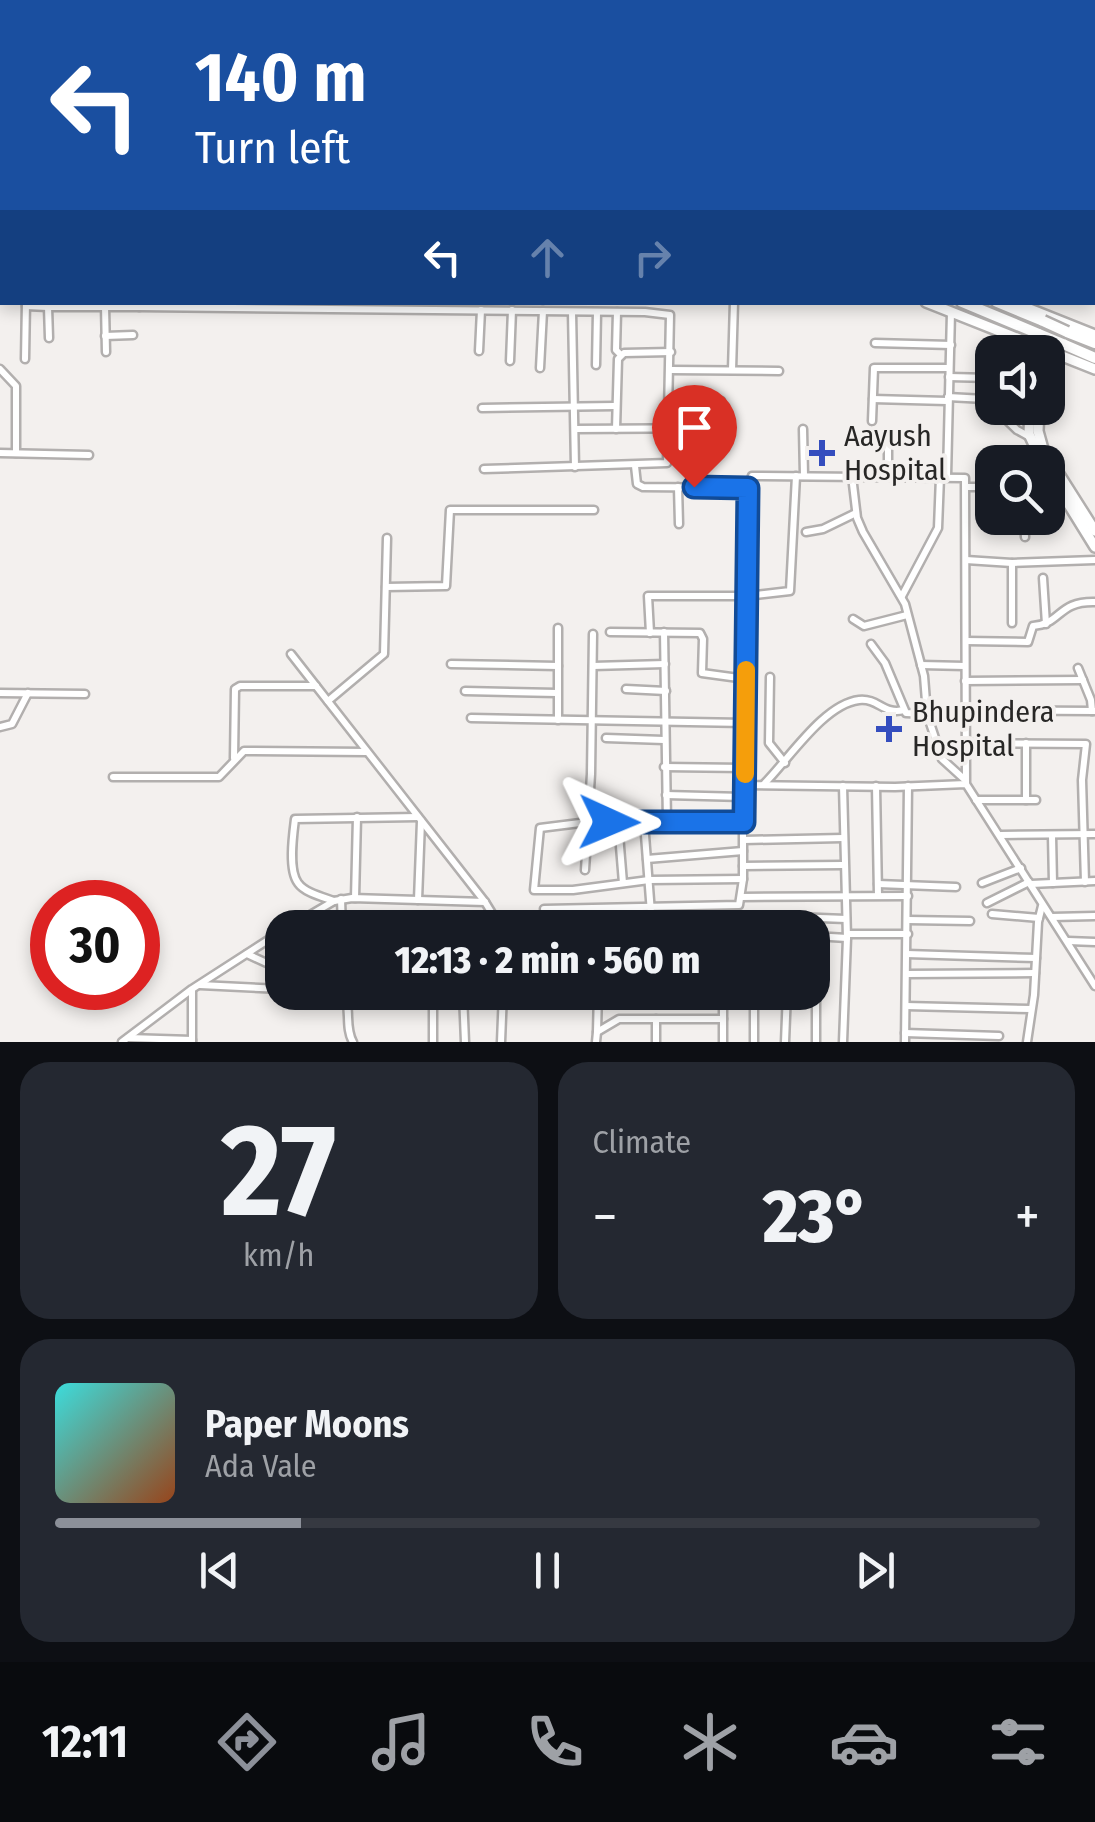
<!DOCTYPE html>
<html lang="en">
<head>
<meta charset="utf-8">
<style>
	body { margin:0; font-family:"Fira Sans Condensed",sans-serif; background:#242831; color:#f1f3f6; height:100vh; display:flex; flex-direction:column; font-size:38px; white-space:nowrap }
	* { box-sizing:border-box; margin:0 }
	p { font-size:32px; color:#9ea1a6 }
	.icon { flex:none; width:55px; height:55px; fill:none; stroke:currentColor; stroke-width:2; stroke-linecap:round; stroke-linejoin:round }
	.map { position:relative; height:1042px; overflow:hidden }
	.details { display:flex; flex-direction:column; gap:20px; padding:20px; background:#0d0f14; flex:1 }
	.details>* { flex:none }
	.top-card { position:absolute; left:0px; top:0px; width:1095px; height:305px; box-shadow:0 5px 15px #0003; background:#1a4fa0; color:#fff; overflow:hidden }
	.tools { position:absolute; left:975px; top:335px; display:grid; gap:20px }
	.tools a { display:grid; place-items:center; width:90px; height:90px; border-radius:20px; background:#171b24; box-shadow:0 5px 15px #0003; font-size:50px }
	.speed { position:absolute; left:30px; top:880px; display:flex; gap:20px; font-size:50px; font-weight:700; text-align:center }
	.speed>* { display:grid; place-content:center; width:130px; height:130px; border-radius:50%; background:#171b24; box-shadow:0 5px 15px #0003; line-height:1 }
	.speed .limit { border:15px solid #d22; background:#fff; color:#111 }
	.pin { position:absolute; display:grid; place-items:center; width:85px; height:85px; color:#fff; margin:-102px -42px; border-radius:50% 50% 50% 0; rotate:-45deg; box-shadow:0 0 10px #0007 }
	.pin .icon { rotate:45deg }
	.me { position:absolute; width:110px; margin:-55px; rotate:91deg; stroke-linejoin:round; filter:drop-shadow(0 0 8px #0008) }
	.turn { display:flex; align-items:center; gap:35px; height:210px; padding:0 30px; font-size:45px }
	.turn .icon { width:130px; height:130px; stroke-width:2.5 }
	.turn b { display:block; font-size:70px; line-height:85px }
	.lanes { display:flex; align-items:center; height:95px; padding:0 30px; background:#0003; justify-content:center; gap:50px; direction:ltr }
	.lanes .off { opacity:.35 }
	.big { font-size:75px; font-weight:800; line-height:1.1 }
	.details .tile { flex:1; display:flex; flex-direction:column; justify-content:center; gap:15px; min-width:0; padding:0 35px; border-radius:30px; background:#242831 }
	.details .dial { align-items:center; gap:0 }
	.dial b { font-size:130px; line-height:1 }
	.song { display:flex; align-items:center; gap:30px }
	.cover { width:120px; height:120px; border-radius:15px; background:linear-gradient(135deg,hsl(180 70% 55%),hsl(20 70% 35%)) }
	.played { height:10px; border-radius:5px; background:linear-gradient(90deg,#8c9099 25%,#363941 25%) }
	.keys { display:flex; justify-content:space-around; direction:ltr }
	.heat { display:flex; justify-content:space-between; align-items:center; font-size:55px; direction:ltr }
	.details .tiles { flex:1; display:grid; gap:20px; grid-template-columns:1fr 1fr }
	.tile:last-child { grid-column:span 2 }
	.trip { position:absolute; left:265px; top:910px; width:565px; height:100px; border-radius:30px; background:#171b24; box-shadow:0 5px 15px #0003; font-weight:800; line-height:100px; text-align:center }
	.menu { display:flex; height:160px; justify-content:space-around; align-items:center; background:#090b0e; color:#9ea1a6 }
	.menu .icon { width:70px; height:70px }
	.menu .on { color:#8c9099 }
	.menu b { font-size:45px; color:#f1f3f6 }
	.map>svg:first-child { display:block }
</style>
</head>
<body>
<div class="map">
<svg width="1095" height="1042" viewBox="0 0 1095 1042">
	<rect width="100%" height="100%" fill="#f3f0ee"/>
	<g fill="none" stroke-linecap="round" stroke-linejoin="round">
		<defs>
			<g id="minor">
				<polyline points="81,2 82,0"/>
				<polyline points="133,2 133,0"/>
				<polyline points="358,2 358,0"/>
				<polyline points="0,103 2,103"/>
				<polyline points="0,141 2,141"/>
				<polyline points="0,176 2,176"/>
				<polyline points="0,215 2,216"/>
				<polyline points="0,263 2,263"/>
				<polyline points="26,306 48,307"/>
				<polyline points="105,306 106,352"/>
				<polyline points="139,307 645,312 670,315 667,463 484,469"/>
				<polyline points="572,312 575,467"/>
				<polyline points="617,312 616,350 621,355"/>
				<polyline points="105,336 133,335"/>
				<polyline points="49,338 48,307 139,307 139,304"/>
				<polyline points="875,343 951,345"/>
				<polyline points="479,351 481,310"/>
				<polyline points="25,359 26,302"/>
				<polyline points="510,361 512,310"/>
				<polyline points="596,365 597,312"/>
				<polyline points="540,368 543,311"/>
				<polyline points="0,369 16,386 16,453"/>
				<polyline points="671,370 779,371"/>
				<polyline points="732,370 734,302"/>
				<polyline points="949,377 992,378"/>
				<polyline points="948,397 985,399 1017,430 1030,437"/>
				<polyline points="873,399 947,401"/>
				<polyline points="669,401 721,401"/>
				<polyline points="482,408 615,406"/>
				<polyline points="872,421 874,368 949,368"/>
				<polyline points="575,429 729,428"/>
				<polyline points="616,429 618,359 624,353 671,352"/>
				<polyline points="803,429 804,476"/>
				<polyline points="888,433 888,477"/>
				<polyline points="0,453 89,455"/>
				<polyline points="635,466 637,484 643,487 748,488"/>
				<polyline points="852,476 857,518 863,532 905,604 924,676 927,714 942,759 964,779"/>
				<polyline points="947,476 951,312"/>
				<polyline points="678,487 679,524"/>
				<polyline points="966,487 992,487"/>
				<polyline points="1024,518 1025,537"/>
				<polyline points="806,532 823,529 856,513"/>
				<polyline points="966,560 1012,563 1095,560"/>
				<polyline points="1043,578 1046,624"/>
				<polyline points="386,587 446,586 450,510 594,510"/>
				<polyline points="902,596 938,528 940,477"/>
				<polyline points="853,619 864,626 907,615"/>
				<polyline points="1012,623 1012,563"/>
				<polyline points="610,632 700,633 703,639 702,673 746,679"/>
				<polyline points="664,632 667,822"/>
				<polyline points="650,633 648,596 747,596 790,591 796,476"/>
				<path d="M966 641 1028 642 1033 626C1062 624 1057 601 1095 602"/>
				<polyline points="871,644 885,663 906,713 927,714"/>
				<polyline points="291,654 485,902 501,928"/>
				<polyline points="451,664 558,666"/>
				<polyline points="921,665 965,666"/>
				<polyline points="593,666 665,664"/>
				<polyline points="1078,668 1091,700 1092,711"/>
				<polyline points="770,677 769,743 785,763"/>
				<polyline points="965,681 1083,680"/>
				<polyline points="626,689 666,691"/>
				<polyline points="465,691 557,693"/>
				<polyline points="0,693 85,694"/>
				<polyline points="328,701 384,654 387,538"/>
				<polyline points="964,710 1095,711"/>
				<polyline points="471,718 745,723"/>
				<polyline points="558,720 558,628"/>
				<polyline points="0,727 12,724 28,693"/>
				<polyline points="606,738 664,740"/>
				<polyline points="964,743 1086,744 1082,780 1085,882"/>
				<polyline points="1026,743 1026,800"/>
				<polyline points="234,758 235,689 240,686 316,686"/>
				<polyline points="664,767 745,768"/>
				<polyline points="113,777 219,777 244,751 367,752"/>
				<path d="M764 784C789 759 824 704 859 700 879 698 883 715 904 710"/>
				<polyline points="966,784 895,787 744,785 748,488 752,476 965,478 966,784 1095,986"/>
				<polyline points="876,786 878,895"/>
				<polyline points="666,795 743,797 744,785"/>
				<polyline points="976,800 1036,800"/>
				<polyline points="618,822 623,883"/>
				<polyline points="644,822 652,926"/>
				<polyline points="1001,835 1095,834"/>
				<polyline points="1052,836 1053,883"/>
				<polyline points="744,840 843,838"/>
				<polyline points="647,859 743,851"/>
				<polyline points="743,866 843,865"/>
				<polyline points="585,870 591,774 593,634"/>
				<polyline points="743,879 649,880 573,890 534,890 540,828 588,822 743,821"/>
				<polyline points="982,883 1021,868"/>
				<polyline points="878,884 956,887"/>
				<polyline points="1031,884 1095,881"/>
				<polyline points="741,897 908,896"/>
				<polyline points="355,898 357,817"/>
				<polyline points="341,899 342,928"/>
				<polyline points="418,900 421,821"/>
				<path d="M334 901C323 897 305 893 298 883 288 870 293 835 295 819L418 817"/>
				<polyline points="987,903 1029,882"/>
				<polyline points="544,909 739,905 743,879 743,797"/>
				<polyline points="992,914 1039,918"/>
				<polyline points="794,917 846,919"/>
				<polyline points="1052,917 1095,916"/>
				<polyline points="908,920 970,921"/>
				<polyline points="288,928 334,901 352,898 485,902"/>
				<polyline points="601,928 720,928"/>
				<polyline points="847,934 908,934"/>
				<polyline points="814,936 847,938"/>
				<polyline points="1068,941 1095,942"/>
				<polyline points="247,954 282,970"/>
				<polyline points="907,954 1036,958"/>
				<polyline points="907,974 1035,973"/>
				<polyline points="200,985 282,989"/>
				<polyline points="192,991 192,1042"/>
				<path d="M343 992C352 1007 344 1027 353 1042"/>
				<polyline points="598,992 597,1032 619,1019 723,1019 723,992"/>
				<polyline points="754,992 754,1042"/>
				<polyline points="463,994 465,1042"/>
				<polyline points="906,1006 1031,1009"/>
				<polyline points="723,1019 723,1042"/>
				<polyline points="905,1033 999,1036"/>
				<polyline points="128,1038 192,1040"/>
				<polyline points="122,1042 192,989 282,931"/>
				<polyline points="433,1042 433,995"/>
				<polyline points="501,1042 503,992"/>
				<polyline points="596,1042 597,1032"/>
				<polyline points="656,1042 656,1019"/>
				<polyline points="785,1042 787,992"/>
				<polyline points="816,1042 816,936"/>
				<polyline points="843,1042 847,938 843,786"/>
				<polyline points="905,1042 908,786"/>
				<polyline points="1027,1042 1034,995 1038,922 1042,906"/>
			</g>
			<g id="secondary">
				<polyline points="170,0 176,2"/>
				<polyline points="253,0 259,2"/>
				<polyline points="926,302 1095,369"/>
				<polyline points="1012,302 1095,335"/>
				<polyline points="1048,370 1056,333"/>
				<polyline points="1030,408 1029,434 1042,462"/>
				<polyline points="1039,408 1038,431 1043,449 1095,531"/>
				<polyline points="1048,471 1095,547"/>
			</g>
			<g id="trunk">
				<polyline points="199,0 206,2"/>
				<polyline points="232,0 238,2"/>
				<polyline points="962,302 1039,334"/>
				<polyline points="997,302 1043,321"/>
				<polyline points="1067,332 1095,343"/>
				<polyline points="1063,344 1095,358"/>
			</g>
		</defs>
		<use href="#minor" stroke="#b2afae" stroke-width="11"/>
		<use href="#secondary" stroke="#b2afae" stroke-width="14"/>
		<use href="#trunk" stroke="#b2afae" stroke-width="15"/>
		<use href="#minor" stroke="#fff" stroke-width="6"/>
		<use href="#secondary" stroke="#fff" stroke-width="9"/>
		<use href="#trunk" stroke="#fff" stroke-width="10"/>
		<defs>
			<g id="trunk-bridge">
				<polyline points="1043,321 1067,332"/>
				<polyline points="1039,334 1063,344"/>
			</g>
		</defs>
		<use href="#trunk-bridge" stroke="#b2afae" stroke-width="15" stroke-linecap="butt"/>
		<use href="#trunk-bridge" stroke="#fff" stroke-width="10"/>
	</g>
	<g fill="none" stroke-linecap="round" stroke-linejoin="round">
		<defs>
			<polyline id="route" points="609,822 744,822 748,488 694,487"/>
		</defs>
		<use href="#route" stroke="#114b97" stroke-width="25"/>
		<use href="#route" stroke="#1a73e8" stroke-width="18"/>
		<polyline stroke="#f59e0b" stroke-width="18" points="745,774 746,670"/>
	</g>
	<g fill="#344dbe" stroke="#f3f0ee" stroke-width="4">
		<path d="M817 438h10v10h10v10h-10v10h-10v-10h-10v-10h10z"/>
		<path d="M884 714h10v10h10v10h-10v10h-10v-10h-10v-10h10z"/>
	</g>
	<g text-anchor="middle" stroke-width="8" stroke-linejoin="round" paint-order="stroke">
		<g font-size="30" fill="#282726" stroke="#f3f0ee" text-anchor="start">
			<text x="844" y="446">Aayush<tspan x="844" dy="34">Hospital</tspan></text>
			<text x="912" y="722">Bhupindera<tspan x="912" dy="34">Hospital</tspan></text>
		</g>
	</g>
</svg>
<div class="tools">
<a><svg class="icon" aria-label="sound" viewBox="0 0 24 24"><path d="M4 9h4l5-4v14l-5-4H4zM17 9q2 3 0 6"/></svg></a>
<a><svg class="icon" aria-label="search" viewBox="0 0 24 24"><circle cx="10" cy="10" r="6"/><path d="M15 15l6 6"/></svg></a>
</div>
<div class="speed"><div class="limit">30</div></div>
<div class="pin" style="left:694px;top:487px;background:#d93025"><svg class="icon" aria-label="arrive" viewBox="0 0 24 24"><path d="M6 21V4h12l-3 4 3 4H6"/></svg></div>
<svg class="me" style="left:609px;top:822px" viewBox="-20 -20 40 40"><path d="M0-17L14 15 0 8-14 15z" fill="#1a73e8" stroke="#fff" stroke-width="4"/></svg>
<div class="trip">12:13 · 2 min · 560 m</div>
<div class="top-card">
<div class="turn"><svg class="icon" aria-label="left" viewBox="0 0 24 24"><path d="M17 20v-9H6M10 6l-5 5 5 5"/></svg><div><b>140 m</b>Turn left</div></div>
<div class="lanes"><svg class="icon" aria-label="left" viewBox="0 0 24 24"><path d="M17 20v-9H6M10 6l-5 5 5 5"/></svg><svg class="icon off" aria-label="ahead" viewBox="0 0 24 24"><path d="M12 20V5M6 11l6-6 6 6"/></svg><svg class="icon off" aria-label="right" viewBox="0 0 24 24"><path d="M7 20v-9h11M14 6l5 5-5 5"/></svg></div>
</div>
</div>
<section class="details">
<div class="tiles">
<div class="tile dial"><b>27</b><p>km/h</p></div>
<div class="tile"><p>Climate</p>
<div class="heat"><a>−</a><b class="big">23°</b><a>+</a></div>
</div>
<div class="tile">
<div class="song"><i class="cover"></i><div><b>Paper Moons</b><p>Ada Vale</p></div></div>
<div class="played"></div>
<div class="keys"><svg class="icon" aria-label="previous" viewBox="0 0 24 24"><path d="M18 5L8 12l10 7zM5 5v14"/></svg><svg class="icon" aria-label="pause" viewBox="0 0 24 24"><path d="M8 5v14M16 5v14"/></svg><svg class="icon" aria-label="next" viewBox="0 0 24 24"><path d="M6 5l10 7-10 7zM19 5v14"/></svg></div>
</div>
</div>
</section>
<nav class="menu">
<b>12:11</b>
<svg class="icon on" aria-label="directions" viewBox="0 0 24 24"><path d="M12 3l9 9-9 9-9-9zM9 14v-3h6M13 9l2 2-2 2"/></svg>
<svg class="icon" aria-label="music" viewBox="0 0 24 24"><path d="M9 18V5l10-2v13"/><circle cx="6" cy="18" r="3"/><circle cx="16" cy="16" r="3"/></svg>
<svg class="icon" aria-label="phone" viewBox="0 0 24 24"><path d="M5 4h4l2 5-3 2q2 4 5 5l2-3 5 2v4C11 20 4 13 5 4z"/></svg>
<svg class="icon" aria-label="climate" viewBox="0 0 24 24"><path d="M12 3v18M4 7l16 10M4 17L20 7"/></svg>
<svg class="icon" aria-label="car" viewBox="0 0 24 24"><path d="M5 17H2v-5l4-1 3-4h7l3 4 3 1v5h-3M9 17h6M6 11h13"/><circle cx="7" cy="17" r="2"/><circle cx="17" cy="17" r="2"/></svg>
<svg class="icon" aria-label="filters" viewBox="0 0 24 24"><path d="M4 7h16M4 17h16"/><circle cx="9" cy="7" r="2"/><circle cx="15" cy="17" r="2"/></svg>
</nav>
</body>
</html>
